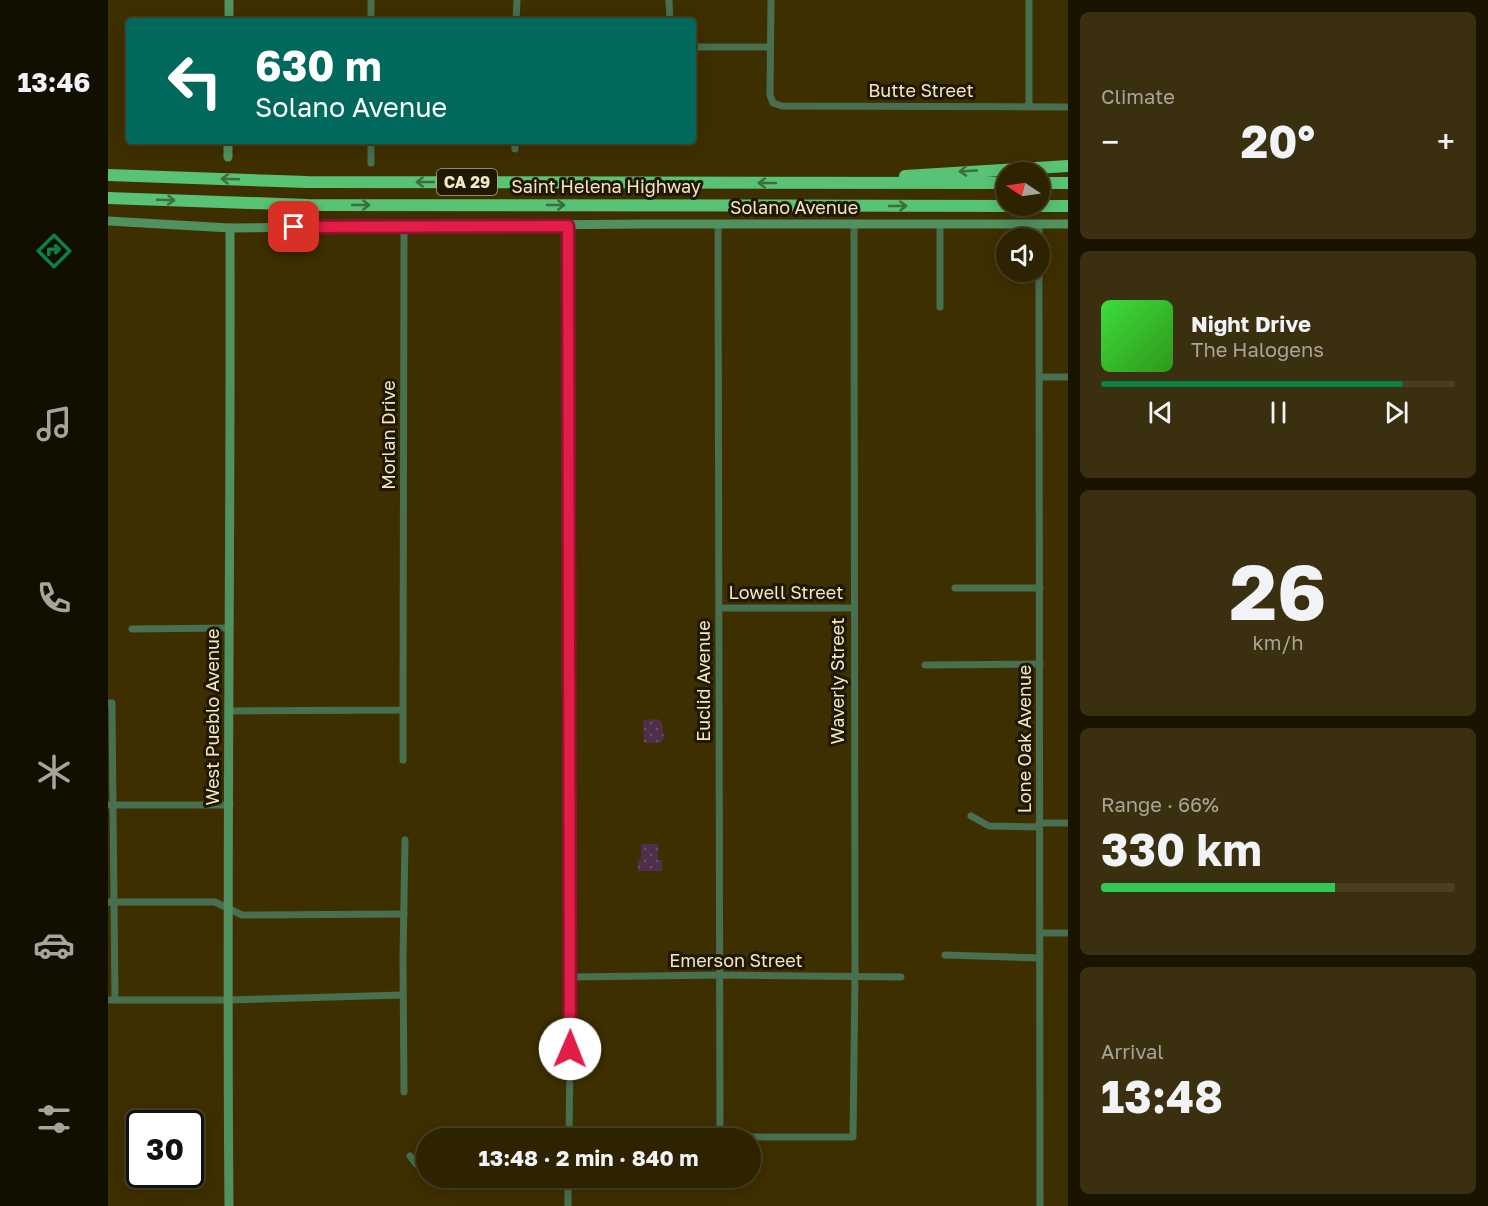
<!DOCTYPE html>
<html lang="en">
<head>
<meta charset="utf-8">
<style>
	body { margin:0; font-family:"Golos Text",sans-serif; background:#3a2f0f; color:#f1f3f6; height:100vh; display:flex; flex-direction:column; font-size:22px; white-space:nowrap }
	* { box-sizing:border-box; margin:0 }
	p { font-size:20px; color:#a7a499 }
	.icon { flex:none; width:33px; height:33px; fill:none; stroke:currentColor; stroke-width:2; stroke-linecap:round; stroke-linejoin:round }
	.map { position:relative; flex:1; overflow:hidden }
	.sheet { display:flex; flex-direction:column; gap:12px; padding:12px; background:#191300; width:420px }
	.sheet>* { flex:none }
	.banner { position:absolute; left:18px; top:18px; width:570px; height:126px; border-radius:6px; box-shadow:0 3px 15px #0003,0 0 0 2px #494022; background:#00695c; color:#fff; overflow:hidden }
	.needle { width:39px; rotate:283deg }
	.buttons { position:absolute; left:888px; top:162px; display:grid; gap:12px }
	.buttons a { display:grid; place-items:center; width:54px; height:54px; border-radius:50%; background:#2e2300; box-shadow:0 3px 15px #0003,0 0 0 2px #494022; font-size:30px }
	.speed { position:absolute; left:18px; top:1110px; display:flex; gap:12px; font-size:30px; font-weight:700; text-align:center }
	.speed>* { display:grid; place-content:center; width:78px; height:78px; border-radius:50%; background:#2e2300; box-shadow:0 3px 15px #0003,0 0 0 2px #494022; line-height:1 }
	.speed .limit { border:3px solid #111; border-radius:9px; background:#fff; color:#111 }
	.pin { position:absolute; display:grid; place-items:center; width:51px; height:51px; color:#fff; margin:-26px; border-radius:12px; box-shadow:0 3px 9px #0006 }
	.me { position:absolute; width:66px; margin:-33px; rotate:1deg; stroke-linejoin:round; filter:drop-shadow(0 0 4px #0008) }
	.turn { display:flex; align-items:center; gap:21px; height:126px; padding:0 30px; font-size:27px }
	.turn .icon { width:78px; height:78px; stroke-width:2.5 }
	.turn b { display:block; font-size:42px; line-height:51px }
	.big { font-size:45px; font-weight:700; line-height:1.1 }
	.sheet .tile { flex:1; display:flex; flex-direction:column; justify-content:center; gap:9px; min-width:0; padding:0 21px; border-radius:9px; background:#3a2f0f }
	.sheet .dial { align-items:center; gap:0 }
	.dial b { font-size:78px; line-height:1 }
	.song { display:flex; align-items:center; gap:18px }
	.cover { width:72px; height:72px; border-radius:9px; background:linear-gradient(135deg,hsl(120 70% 55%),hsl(110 70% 35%)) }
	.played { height:6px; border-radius:3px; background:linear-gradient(90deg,#0b8043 85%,#494022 85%) }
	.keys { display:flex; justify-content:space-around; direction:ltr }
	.heat { display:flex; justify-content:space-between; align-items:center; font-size:33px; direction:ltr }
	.charge { height:9px; border-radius:4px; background:linear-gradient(90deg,#34c759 66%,#494022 0) }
	.trip { position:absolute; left:308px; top:1128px; width:345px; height:60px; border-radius:30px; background:#2e2300; box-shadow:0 3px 15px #0003,0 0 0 2px #494022; font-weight:700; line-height:60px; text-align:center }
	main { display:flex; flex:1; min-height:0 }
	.menu { display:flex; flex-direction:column; width:108px; justify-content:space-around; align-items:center; background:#120e00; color:#a7a499 }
	.menu .icon { width:42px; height:42px }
	.menu .active { color:#0b8043 }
	.menu b { font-size:27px; color:#f1f3f6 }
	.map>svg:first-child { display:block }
</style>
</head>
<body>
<main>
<nav class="menu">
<b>13:46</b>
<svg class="icon active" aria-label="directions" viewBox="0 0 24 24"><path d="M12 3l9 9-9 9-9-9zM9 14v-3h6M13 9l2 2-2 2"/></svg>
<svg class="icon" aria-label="music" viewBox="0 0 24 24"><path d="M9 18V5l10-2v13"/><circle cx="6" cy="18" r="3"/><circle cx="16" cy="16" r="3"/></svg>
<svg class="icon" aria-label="phone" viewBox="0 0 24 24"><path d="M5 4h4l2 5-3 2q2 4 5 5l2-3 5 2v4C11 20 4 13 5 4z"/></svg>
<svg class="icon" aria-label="climate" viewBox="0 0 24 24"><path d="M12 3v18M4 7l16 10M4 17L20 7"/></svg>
<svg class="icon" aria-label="car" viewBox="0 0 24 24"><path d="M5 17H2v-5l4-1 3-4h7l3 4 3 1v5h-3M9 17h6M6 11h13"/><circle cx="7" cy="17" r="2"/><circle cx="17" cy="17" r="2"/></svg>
<svg class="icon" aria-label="filters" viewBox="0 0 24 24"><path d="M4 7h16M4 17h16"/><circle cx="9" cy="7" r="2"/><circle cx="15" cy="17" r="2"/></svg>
</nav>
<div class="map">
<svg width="960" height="1206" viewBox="0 0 960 1206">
	<defs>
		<pattern id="garden-dots" width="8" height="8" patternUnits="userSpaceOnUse" patternTransform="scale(1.5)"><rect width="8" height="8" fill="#4f2f4c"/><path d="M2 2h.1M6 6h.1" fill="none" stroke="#694d64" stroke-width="1.8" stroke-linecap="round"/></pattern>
	</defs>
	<rect width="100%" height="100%" fill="#3e2f00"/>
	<g fill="url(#garden-dots)">
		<polygon points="550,719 554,723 556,737 553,743 536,743 535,720"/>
		<polygon points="533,844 550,844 550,860 554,860 554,871 530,871 530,860 533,860"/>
	</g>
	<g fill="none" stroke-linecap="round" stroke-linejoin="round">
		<g stroke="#476f50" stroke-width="7">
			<polyline points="561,0 562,21"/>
			<polyline points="663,0 662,95 665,103 674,106 960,107"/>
			<polyline points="263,21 263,0"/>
			<polyline points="408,21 409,0"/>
			<polyline points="585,47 662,47"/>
			<polyline points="921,106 921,0"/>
			<polyline points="263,141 263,163"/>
			<polyline points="564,141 564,142"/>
			<polyline points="407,149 407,141"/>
			<polyline points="610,225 612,1137 745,1137 747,976 746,225"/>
			<polyline points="931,225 931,238"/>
			<polyline points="460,227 463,977 461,1138"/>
			<polyline points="931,272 932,1206"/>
			<polyline points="832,307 832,224"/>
			<polyline points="932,377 960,377"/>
			<polyline points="847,588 932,588"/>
			<polyline points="611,608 745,608"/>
			<polyline points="24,629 121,628"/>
			<polyline points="817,665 932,664"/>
			<polyline points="0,703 4,703 4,708 7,1000"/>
			<polyline points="121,711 295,710 296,226"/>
			<polyline points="295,760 295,710"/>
			<polyline points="0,805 122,805"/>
			<polyline points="863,816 881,826 931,827"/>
			<polyline points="931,823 960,823"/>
			<polyline points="0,902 107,902 134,915 296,914"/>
			<polyline points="932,933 960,933"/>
			<polyline points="837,955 932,958"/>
			<polyline points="463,977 613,975 793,977"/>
			<polyline points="0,1000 119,1000 294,995"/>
			<polyline points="296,1092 295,958 297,840"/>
			<polyline points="302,1156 308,1164 318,1168"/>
			<polyline points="460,1206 460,1178"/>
		</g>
		<g stroke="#50915f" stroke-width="9">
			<polyline points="121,0 121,21"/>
			<polyline points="120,157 120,141"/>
			<polyline points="0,221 122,228 535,224 960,224"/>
			<path d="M121 1206C118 880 123 554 122 228"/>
		</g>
		<g stroke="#59c375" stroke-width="12">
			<polyline points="0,175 199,182 898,183"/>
			<polyline points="797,176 960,166"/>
			<polyline points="932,183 960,183"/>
			<polyline points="0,198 200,205 960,206"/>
		</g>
	</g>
	<defs><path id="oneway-shaft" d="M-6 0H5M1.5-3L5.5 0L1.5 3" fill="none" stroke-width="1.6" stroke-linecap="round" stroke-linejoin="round" transform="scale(1.5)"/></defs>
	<g stroke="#3c6e3b">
		<use href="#oneway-shaft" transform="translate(860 171) rotate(177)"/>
		<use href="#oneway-shaft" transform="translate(122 179) rotate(-178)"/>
		<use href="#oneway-shaft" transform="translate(317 182) rotate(-180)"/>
		<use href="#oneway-shaft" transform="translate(659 183) rotate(-180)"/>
		<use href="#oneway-shaft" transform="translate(58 200) rotate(2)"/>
		<use href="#oneway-shaft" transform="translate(253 205)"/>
		<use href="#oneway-shaft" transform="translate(448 205)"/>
		<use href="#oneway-shaft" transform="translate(790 206)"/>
	</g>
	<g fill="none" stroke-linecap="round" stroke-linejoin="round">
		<defs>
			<polyline id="route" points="186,227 460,226 462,1049"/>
		</defs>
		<use href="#route" stroke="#92132f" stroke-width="15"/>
		<use href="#route" stroke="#e11d48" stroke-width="10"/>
	</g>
	<g text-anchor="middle" stroke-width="6" stroke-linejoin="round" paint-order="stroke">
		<rect fill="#201801" stroke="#b3a98d" stroke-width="1.5" x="329" y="169" width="60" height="26" rx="4.5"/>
		<g font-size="16" font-weight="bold" fill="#f2e7c9">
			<text x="359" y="188">CA 29</text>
		</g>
		<g font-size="18" fill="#f2e7c9" stroke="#201801">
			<text x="813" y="97">Butte Street</text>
			<text x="498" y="193">Saint Helena Highway</text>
			<text x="686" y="214">Solano Avenue</text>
			<text transform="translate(281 435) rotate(-90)" y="6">Morlan Drive</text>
			<text x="678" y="599">Lowell Street</text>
			<text transform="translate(596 681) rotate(-90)" y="6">Euclid Avenue</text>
			<text transform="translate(730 681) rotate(-90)" y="6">Waverly Street</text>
			<text transform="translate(105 717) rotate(-90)" y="6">West Pueblo Avenue</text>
			<text transform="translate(917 739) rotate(-90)" y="6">Lone Oak Avenue</text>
			<text x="628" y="967">Emerson Street</text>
		</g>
	</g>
</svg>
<div class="buttons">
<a><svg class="needle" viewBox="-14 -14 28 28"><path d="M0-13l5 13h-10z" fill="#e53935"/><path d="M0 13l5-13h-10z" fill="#a7a499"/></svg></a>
<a><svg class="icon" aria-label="sound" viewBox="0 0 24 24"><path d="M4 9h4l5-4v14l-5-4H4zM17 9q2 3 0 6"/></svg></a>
</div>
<div class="speed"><div class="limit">30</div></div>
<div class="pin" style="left:186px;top:227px;background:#d93025"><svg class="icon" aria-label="arrive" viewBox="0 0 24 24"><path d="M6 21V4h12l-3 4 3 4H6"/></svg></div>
<svg class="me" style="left:462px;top:1049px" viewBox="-20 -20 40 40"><circle r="19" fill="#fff"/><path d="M0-13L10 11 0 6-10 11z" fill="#e11d48"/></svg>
<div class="trip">13:48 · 2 min · 840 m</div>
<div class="banner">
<div class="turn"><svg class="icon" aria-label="left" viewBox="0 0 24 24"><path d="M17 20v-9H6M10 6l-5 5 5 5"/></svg><div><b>630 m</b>Solano Avenue</div></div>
</div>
</div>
<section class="sheet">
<div class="tile"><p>Climate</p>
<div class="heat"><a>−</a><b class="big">20°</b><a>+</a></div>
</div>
<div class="tile">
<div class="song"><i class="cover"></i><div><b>Night Drive</b><p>The Halogens</p></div></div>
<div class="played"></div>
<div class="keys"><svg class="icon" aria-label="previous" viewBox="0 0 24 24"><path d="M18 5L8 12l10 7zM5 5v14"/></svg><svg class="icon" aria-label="pause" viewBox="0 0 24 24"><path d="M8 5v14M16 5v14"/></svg><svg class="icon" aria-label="next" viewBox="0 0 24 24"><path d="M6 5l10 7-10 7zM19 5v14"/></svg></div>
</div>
<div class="tile dial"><b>26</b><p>km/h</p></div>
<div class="tile"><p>Range · 66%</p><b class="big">330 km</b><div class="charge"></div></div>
<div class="tile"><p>Arrival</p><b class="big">13:48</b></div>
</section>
</main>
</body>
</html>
